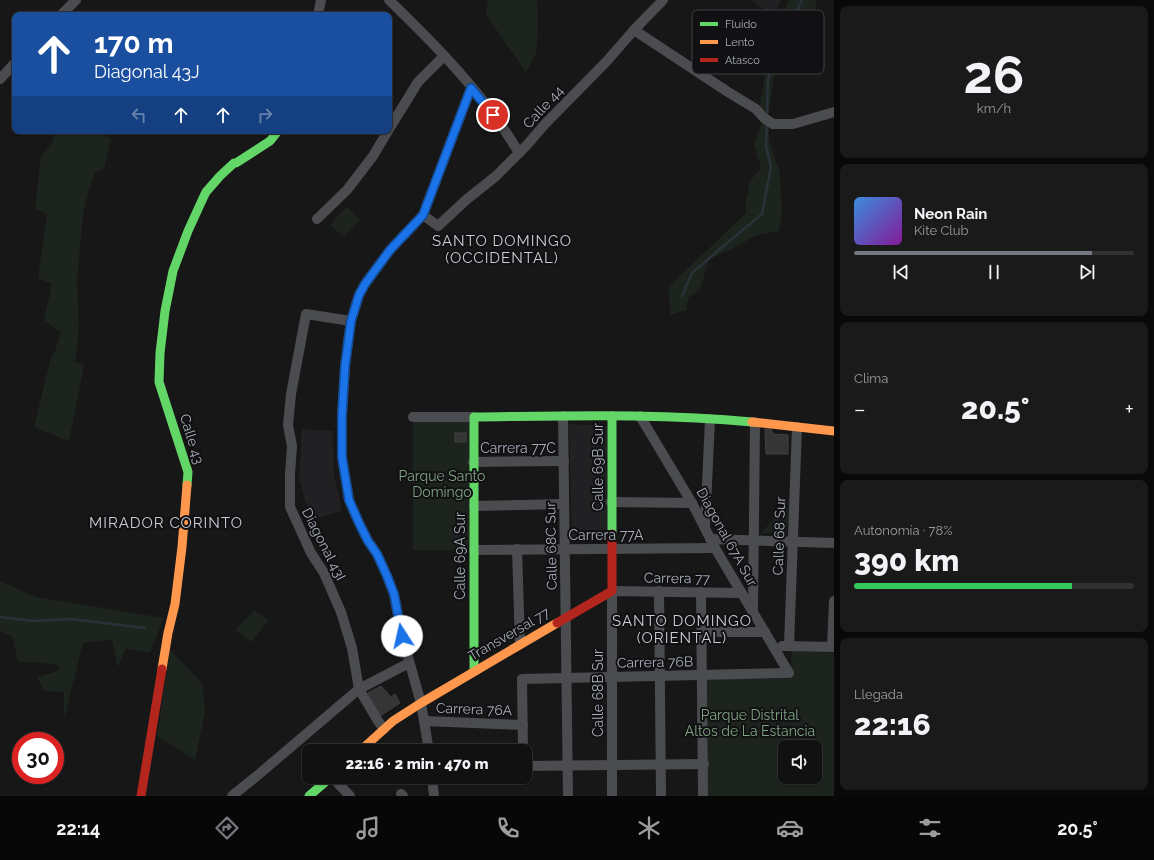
<!DOCTYPE html>
<html lang="es">
<head>
<meta charset="utf-8">
<style>
	body { margin:0; font-family:Raleway,sans-serif; background:#1a1a1a; color:#f1f3f6; height:100vh; display:flex; flex-direction:column; font-size:15px; white-space:nowrap }
	* { box-sizing:border-box; margin:0 }
	p { font-size:13px; color:#9c9d9f }
	.icon { flex:none; width:22px; height:22px; fill:none; stroke:currentColor; stroke-width:2; stroke-linecap:round; stroke-linejoin:round }
	.map { position:relative; flex:1; overflow:hidden }
	.side { display:flex; flex-direction:column; gap:6px; padding:6px; background:#090909; width:320px }
	.side>* { flex:none }
	.guide { position:absolute; left:12px; top:12px; width:380px; height:122px; border-radius:8px; box-shadow:0 1px 3px #0004,0 0 0 1px #303131; background:#1a4fa0; color:#fff; overflow:hidden }
	.buttons { position:absolute; left:778px; top:740px; display:grid; gap:8px }
	.buttons a { display:grid; place-items:center; width:44px; height:44px; border-radius:8px; background:#111; box-shadow:0 1px 3px #0004,0 0 0 1px #303131; font-size:20px }
	.speed { position:absolute; left:12px; top:732px; display:flex; gap:8px; font-size:20px; font-weight:700; text-align:center }
	.speed>* { display:grid; place-content:center; width:52px; height:52px; border-radius:50%; background:#111; box-shadow:0 1px 3px #0004,0 0 0 1px #303131; line-height:1 }
	.speed .limit { border:6px solid #d22; background:#fff; color:#111 }
	.pin { position:absolute; display:grid; place-items:center; width:34px; height:34px; color:#fff; margin:-17px; border:2px solid #fff; border-radius:50%; box-shadow:0 1px 4px #0007 }
	.me { position:absolute; width:44px; margin:-22px; rotate:350deg; stroke-linejoin:round; filter:drop-shadow(0 0 3px #0008) }
	.turn { display:flex; align-items:center; gap:14px; height:84px; padding:0 16px; font-size:18px }
	.turn .icon { width:52px; height:52px; stroke-width:2.5 }
	.turn b { display:block; font-size:28px; line-height:34px }
	.lanes { display:flex; align-items:center; height:38px; padding:0 16px; background:#0003; justify-content:center; gap:20px; direction:ltr }
	.lanes .off { opacity:.35 }
	.big { font-size:30px; font-weight:800; line-height:1.1 }
	.side .tile { flex:1; display:flex; flex-direction:column; justify-content:center; gap:6px; min-width:0; padding:0 14px; border-radius:8px; background:#1a1a1a }
	.side .dial { align-items:center; gap:0 }
	.dial b { font-size:52px; line-height:1 }
	.song { display:flex; align-items:center; gap:12px }
	.cover { width:48px; height:48px; border-radius:6px; background:linear-gradient(135deg,hsl(210 70% 55%),hsl(290 70% 35%)) }
	.played { height:4px; border-radius:2px; background:linear-gradient(90deg,#757880 85%,#303131 85%) }
	.keys { display:flex; justify-content:space-around; direction:ltr }
	.heat { display:flex; justify-content:space-between; align-items:center; font-size:22px; direction:ltr }
	.charge { height:6px; border-radius:3px; background:linear-gradient(90deg,#34c759 78%,#303131 0) }
	.trip { position:absolute; left:302px; top:744px; width:230px; height:40px; border-radius:8px; background:#111; box-shadow:0 1px 3px #0004,0 0 0 1px #303131; font-weight:800; line-height:40px; text-align:center }
	.menu { display:flex; height:64px; justify-content:space-around; align-items:center; background:#070707; color:#9c9d9f }
	.menu .icon { width:28px; height:28px }
	.menu .selected { color:#757880 }
	.menu b { font-size:18px; color:#f1f3f6 }
	main { display:flex; flex:1; min-height:0 }
	.map>svg:first-child { display:block }
</style>
</head>
<body>
<main>
<div class="map">
<svg width="834" height="796" viewBox="0 0 834 796">
	<rect width="100%" height="100%" fill="#171717"/>
	<g fill="#212123">
		<polygon points="751,0 781,0 773,16"/>
		<polygon points="569,424 607,426 608,539 572,542"/>
		<polygon points="302,429 333,431 334,475 342,511 311,520 299,479"/>
	</g>
	<g fill="#1d241e" fill-rule="evenodd">
		<polygon points="488,0 537,0 538,28 536,53 526,72 486,15"/>
		<polygon points="789,0 817,0 814,15 805,33 785,44 773,80 769,113 769,140 780,173 782,213 779,231 754,236 738,246 709,259 700,290 689,297 686,310 670,315 669,286 746,213 745,203 748,194 749,182 761,168 754,144 762,122 762,116 760,104 766,71 775,43 768,37 780,19"/>
		<polygon points="56,131 102,131 111,139 104,169 95,172 88,193 83,215 80,247 77,280 79,330 75,362 84,365 69,441 34,427 51,357 54,354 61,333 44,320 52,284 38,278 47,214 35,209 41,157 45,152 52,144"/>
		<polygon points="347,206 360,220 344,237 330,225"/>
		<rect x="413" y="419" width="58" height="131"/>
		<polygon points="789,498 787,532 761,534"/>
		<polygon points="0,581 36,597 164,618 150,652 125,649 118,668 112,640 83,643 64,719 64,692 44,691 37,677 58,671 60,665 18,661 12,636 0,631"/>
		<polygon points="254,610 269,620 251,642 235,630"/>
		<polygon points="170,650 202,683 205,712 195,760 157,736"/>
		<path d="M792 651 834 653V796H707V679H790ZM785 747H815V777H785Z"/>
	</g>
	<g fill="none" stroke-linecap="round" stroke-linejoin="round">
		<g stroke="#2a3239" stroke-width="2.5">
			<polyline points="767,116 768,81 775,54 802,0"/>
			<polyline points="682,296 692,273 733,238 762,214 771,167 766,146 767,123"/>
			<polyline points="0,617 33,621 71,619 145,628"/>
		</g>
	</g>
	<g fill="#353536" stroke="#3f4043">
		<polygon points="765,429 771,429 773,434 788,435 788,454 766,454"/>
		<rect x="455" y="433" width="11" height="9"/>
		<polygon points="381,686 391,697 395,694 400,703 380,716 368,693"/>
	</g>
	<g fill="none" stroke-linecap="round" stroke-linejoin="round">
		<g stroke="#4b4c50" stroke-width="10">
			<path d="M389 0C426 36 463 73 494 115 503 127 511 140 519 153"/>
			<polyline points="61,15 76,0"/>
			<polyline points="318,15 321,0"/>
			<polyline points="634,30 728,92 756,109 764,118 773,124 793,124 834,112"/>
			<polyline points="0,79 15,63"/>
			<polyline points="389,129 418,82 444,56"/>
			<polyline points="423,215 438,226 466,200 496,176 526,146 545,124 606,62 634,30 663,0"/>
			<polyline points="317,219 347,190 373,156 388,131"/>
			<polyline points="351,321 306,314 291,394 288,425 292,446 290,474 290,507 311,553 324,573 341,612 352,648 359,689 378,721 384,729"/>
			<polyline points="563,416 568,796"/>
			<polyline points="413,417 474,417"/>
			<polyline points="473,462 564,461"/>
			<polyline points="611,502 692,503"/>
			<polyline points="474,506 564,504"/>
			<polyline points="705,528 710,419"/>
			<polyline points="710,539 834,543"/>
			<polyline points="517,549 520,644"/>
			<polyline points="474,550 715,548"/>
			<polyline points="659,591 661,796"/>
			<polyline points="701,592 703,796"/>
			<polyline points="753,612 755,422"/>
			<polyline points="701,632 765,632"/>
			<polyline points="782,646 834,647"/>
			<polyline points="789,646 797,427"/>
			<polyline points="832,647 834,601"/>
			<polyline points="424,721 523,725"/>
			<polyline points="429,751 421,703 402,636 394,595 387,576 377,554 368,541 359,523 349,500 342,457 342,415 345,366 349,335 351,321 359,295 365,284 390,250 423,215 471,88"/>
			<polyline points="523,751 522,679 789,673 715,548 692,503 640,416"/>
			<polyline points="525,766 704,764"/>
			<polyline points="332,777 350,796"/>
			<polyline points="432,777 434,796"/>
			<polyline points="401,794 403,796"/>
			<polyline points="232,796 258,775 359,689 409,663"/>
			<polyline points="612,796 612,591 741,593"/>
		</g>
		<g stroke="#63d668" stroke-width="9">
			<polyline points="612,416 612,534"/>
			<polyline points="187,485 188,472 159,382 160,353 165,311 173,271 188,231 204,196 206,192 220,176 234,163 236,163 270,141 278,131"/>
			<path d="M474 671V417C567 416 660 413 752 422"/>
			<polyline points="309,796 331,777"/>
		</g>
		<g stroke="#ff974d" stroke-width="9">
			<polyline points="752,422 834,431"/>
			<polyline points="162,669 168,633 175,604 182,547 187,485"/>
			<polyline points="360,751 393,721 421,703 557,623"/>
		</g>
		<g stroke="#b3261e" stroke-width="9">
			<polyline points="557,623 612,591 612,534"/>
			<polyline points="141,796 162,669"/>
		</g>
	</g>
	<g fill="none" stroke-linecap="round" stroke-linejoin="round">
		<defs>
			<polyline id="route" points="402,636 394,594 387,576 377,554 368,541 359,523 349,500 342,457 342,415 345,366 351,321 359,295 365,284 390,250 423,215 471,88 493,115"/>
		</defs>
		<use href="#route" stroke="#114b97" stroke-width="10"/>
		<use href="#route" stroke="#1a73e8" stroke-width="7"/>
	</g>
	<g text-anchor="middle" stroke-width="4" stroke-linejoin="round" paint-order="stroke">
		<g font-size="14" fill="#a8adb8" stroke="#111113">
			<text transform="translate(543 107) rotate(-47)" y="5">Calle 44</text>
			<text transform="translate(192 439) rotate(73)" y="5">Calle 43</text>
			<text x="518" y="453">Carrera 77C</text>
			<text transform="translate(598 467) rotate(-90)" y="5">Calle 69B Sur</text>
			<text x="606" y="540">Carrera 77A</text>
			<text transform="translate(779 536) rotate(-88)" y="5">Calle 68 Sur</text>
			<text transform="translate(727 537) rotate(61)" y="5">Diagonal 67A Sur</text>
			<text transform="translate(324 544) rotate(63)" y="5">Diagonal 43I</text>
			<text transform="translate(551 546) rotate(-91)" y="5">Calle 68C Sur</text>
			<text transform="translate(460 556) rotate(-90)" y="5">Calle 69A Sur</text>
			<text transform="translate(677 578) rotate(1)" y="5">Carrera 77</text>
			<text transform="translate(509 634) rotate(-30)" y="5">Transversal 77</text>
			<text transform="translate(655 662) rotate(-1)" y="5">Carrera 76B</text>
			<text transform="translate(598 693) rotate(-90)" y="5">Calle 68B Sur</text>
			<text transform="translate(474 709) rotate(2)" y="5">Carrera 76A</text>
		</g>
		<g font-size="14" fill="#7fa381" stroke="#111113">
			<text x="442" y="481">Parque Santo<tspan x="442" dy="16">Domingo</tspan></text>
			<text x="750" y="720">Parque Distrital<tspan x="750" dy="16">Altos de La Estancia</tspan></text>
		</g>
		<g font-size="15" letter-spacing="1" fill="#c9ccd4" stroke="#111113">
			<text x="502" y="246">SANTO DOMINGO<tspan x="502" dy="17">(OCCIDENTAL)</tspan></text>
			<text x="166" y="528">MIRADOR CORINTO</text>
			<text x="682" y="626">SANTO DOMINGO<tspan x="682" dy="17">(ORIENTAL)</tspan></text>
		</g>
	</g>
	<rect x="692" y="10" width="132" height="64" rx="6" fill="#111113" stroke="#3e4045" stroke-width="1"/>
	<rect x="700" y="22" width="18" height="4" fill="#63d668"/>
	<rect x="700" y="40" width="18" height="4" fill="#ff974d"/>
	<rect x="700" y="58" width="18" height="4" fill="#b3261e"/>
	<g font-size="11" fill="#a8adb8">
		<text x="725" y="28">Fluido</text>
		<text x="725" y="46">Lento</text>
		<text x="725" y="64">Atasco</text>
	</g>
</svg>
<div class="buttons">
<a><svg class="icon" aria-label="sound" viewBox="0 0 24 24"><path d="M4 9h4l5-4v14l-5-4H4zM17 9q2 3 0 6"/></svg></a>
</div>
<div class="speed"><div class="limit">30</div></div>
<div class="pin" style="left:493px;top:115px;background:#d93025"><svg class="icon" aria-label="arrive" viewBox="0 0 24 24"><path d="M6 21V4h12l-3 4 3 4H6"/></svg></div>
<svg class="me" style="left:402px;top:636px" viewBox="-20 -20 40 40"><circle r="19" fill="#fff"/><path d="M0-13L10 11 0 6-10 11z" fill="#1a73e8"/></svg>
<div class="trip">22:16 · 2 min · 470 m</div>
<div class="guide">
<div class="turn"><svg class="icon" aria-label="ahead" viewBox="0 0 24 24"><path d="M12 20V5M6 11l6-6 6 6"/></svg><div><b>170 m</b>Diagonal 43J</div></div>
<div class="lanes"><svg class="icon off" aria-label="left" viewBox="0 0 24 24"><path d="M17 20v-9H6M10 6l-5 5 5 5"/></svg><svg class="icon" aria-label="ahead" viewBox="0 0 24 24"><path d="M12 20V5M6 11l6-6 6 6"/></svg><svg class="icon" aria-label="ahead" viewBox="0 0 24 24"><path d="M12 20V5M6 11l6-6 6 6"/></svg><svg class="icon off" aria-label="right" viewBox="0 0 24 24"><path d="M7 20v-9h11M14 6l5 5-5 5"/></svg></div>
</div>
</div>
<section class="side">
<div class="tile dial"><b>26</b><p>km/h</p></div>
<div class="tile">
<div class="song"><i class="cover"></i><div><b>Neon Rain</b><p>Kite Club</p></div></div>
<div class="played"></div>
<div class="keys"><svg class="icon" aria-label="previous" viewBox="0 0 24 24"><path d="M18 5L8 12l10 7zM5 5v14"/></svg><svg class="icon" aria-label="pause" viewBox="0 0 24 24"><path d="M8 5v14M16 5v14"/></svg><svg class="icon" aria-label="next" viewBox="0 0 24 24"><path d="M6 5l10 7-10 7zM19 5v14"/></svg></div>
</div>
<div class="tile"><p>Clima</p>
<div class="heat"><a>−</a><b class="big">20.5°</b><a>+</a></div>
</div>
<div class="tile"><p>Autonomía · 78%</p><b class="big">390 km</b><div class="charge"></div></div>
<div class="tile"><p>Llegada</p><b class="big">22:16</b></div>
</section>
</main>
<nav class="menu">
<b>22:14</b>
<svg class="icon selected" aria-label="directions" viewBox="0 0 24 24"><path d="M12 3l9 9-9 9-9-9zM9 14v-3h6M13 9l2 2-2 2"/></svg>
<svg class="icon" aria-label="music" viewBox="0 0 24 24"><path d="M9 18V5l10-2v13"/><circle cx="6" cy="18" r="3"/><circle cx="16" cy="16" r="3"/></svg>
<svg class="icon" aria-label="phone" viewBox="0 0 24 24"><path d="M5 4h4l2 5-3 2q2 4 5 5l2-3 5 2v4C11 20 4 13 5 4z"/></svg>
<svg class="icon" aria-label="climate" viewBox="0 0 24 24"><path d="M12 3v18M4 7l16 10M4 17L20 7"/></svg>
<svg class="icon" aria-label="car" viewBox="0 0 24 24"><path d="M5 17H2v-5l4-1 3-4h7l3 4 3 1v5h-3M9 17h6M6 11h13"/><circle cx="7" cy="17" r="2"/><circle cx="17" cy="17" r="2"/></svg>
<svg class="icon" aria-label="filters" viewBox="0 0 24 24"><path d="M4 7h16M4 17h16"/><circle cx="9" cy="7" r="2"/><circle cx="15" cy="17" r="2"/></svg>
<b>20.5°</b>
</nav>
</body>
</html>
